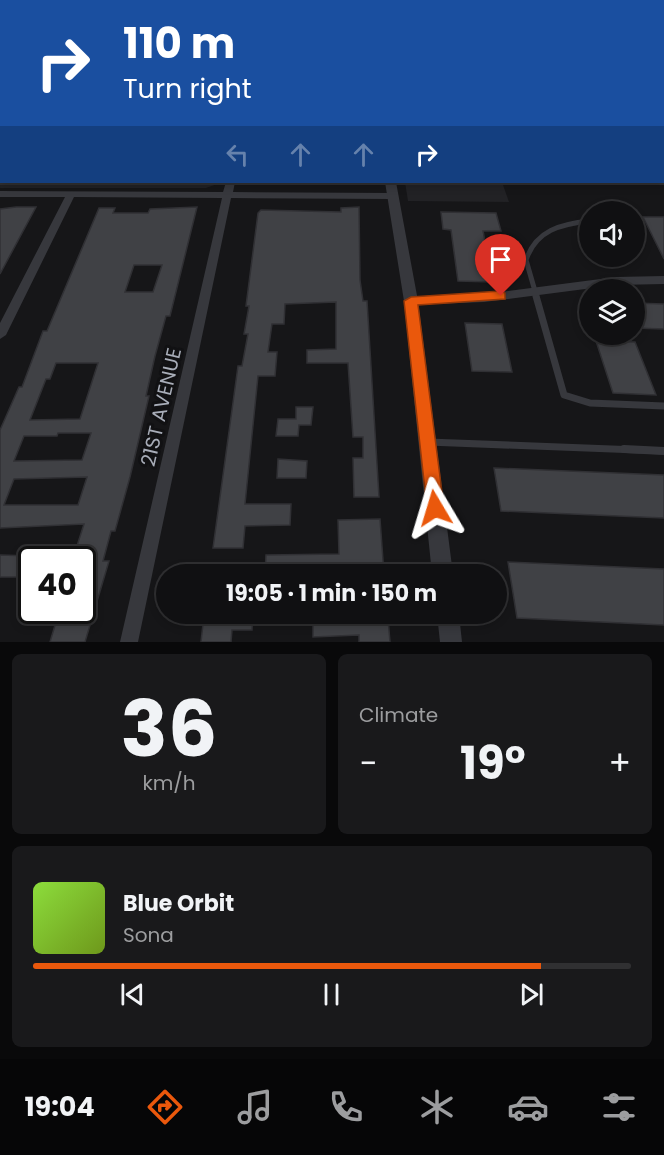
<!DOCTYPE html>
<html lang="en">
<head>
<meta charset="utf-8">
<style>
	body { margin:0; font-family:Poppins,sans-serif; background:#19191b; color:#f1f3f6; height:100vh; display:flex; flex-direction:column; font-size:22px; white-space:nowrap }
	* { box-sizing:border-box; margin:0 }
	p { font-size:20px; color:#9c9d9f }
	.icon { flex:none; width:33px; height:33px; fill:none; stroke:currentColor; stroke-width:2; stroke-linecap:round; stroke-linejoin:round }
	.map { position:relative; height:642px; overflow:hidden }
	.side { display:flex; flex-direction:column; gap:12px; padding:12px; background:#09090a; flex:1 }
	.side>* { flex:none }
	.guide { position:absolute; left:0px; top:0px; width:664px; height:183px; box-shadow:0 3px 9px #0003,0 0 0 2px #303032; background:#1a4fa0; color:#fff; overflow:hidden }
	.controls { position:absolute; left:579px; top:201px; display:grid; gap:12px }
	.controls a { display:grid; place-items:center; width:66px; height:66px; border-radius:50%; background:#101012; box-shadow:0 3px 9px #0003,0 0 0 2px #303032; font-size:30px }
	.speed { position:absolute; left:18px; top:546px; display:flex; gap:12px; font-size:30px; font-weight:700; text-align:center }
	.speed>* { display:grid; place-content:center; width:78px; height:78px; border-radius:50%; background:#101012; box-shadow:0 3px 9px #0003,0 0 0 2px #303032; line-height:1 }
	.speed .limit { border:3px solid #111; border-radius:9px; background:#fff; color:#111 }
	.pin { position:absolute; display:grid; place-items:center; width:51px; height:51px; color:#fff; margin:-62px -26px; border-radius:50% 50% 50% 0; rotate:-45deg; box-shadow:0 0 6px #0007 }
	.pin .icon { rotate:45deg }
	.me { position:absolute; width:66px; margin:-33px; rotate:353deg; stroke-linejoin:round; filter:drop-shadow(0 0 4px #0008) }
	.turn { display:flex; align-items:center; gap:21px; height:126px; padding:0 24px; font-size:27px }
	.turn .icon { width:78px; height:78px; stroke-width:2.5 }
	.turn b { display:block; font-size:42px; line-height:51px }
	.lanes { display:flex; align-items:center; height:57px; padding:0 24px; background:#0003; justify-content:center; gap:30px; direction:ltr }
	.lanes .off { opacity:.35 }
	.big { font-size:45px; font-weight:700; line-height:1.1 }
	.side .card { flex:1; display:flex; flex-direction:column; justify-content:center; gap:9px; min-width:0; padding:0 21px; border-radius:9px; background:#19191b }
	.side .dial { align-items:center; gap:0 }
	.dial b { font-size:78px; line-height:1 }
	.song { display:flex; align-items:center; gap:18px }
	.cover { width:72px; height:72px; border-radius:9px; background:linear-gradient(135deg,hsl(90 70% 55%),hsl(80 70% 35%)) }
	.played { height:6px; border-radius:3px; background:linear-gradient(90deg,#ea580c 85%,#303032 85%) }
	.keys { display:flex; justify-content:space-around; direction:ltr }
	.heat { display:flex; justify-content:space-between; align-items:center; font-size:33px; direction:ltr }
	.side .tiles { flex:1; display:grid; gap:12px; grid-template-columns:1fr 1fr }
	.card:last-child { grid-column:span 2 }
	.trip { position:absolute; left:156px; top:564px; width:351px; height:60px; border-radius:30px; background:#101012; box-shadow:0 3px 9px #0003,0 0 0 2px #303032; font-weight:700; line-height:60px; text-align:center }
	.dock { display:flex; height:96px; justify-content:space-around; align-items:center; background:#060607; color:#9c9d9f }
	.dock .icon { width:42px; height:42px }
	.dock .current { color:#ea580c }
	.dock b { font-size:27px; color:#f1f3f6 }
	.map>svg:first-child { display:block }
</style>
</head>
<body>
<div class="map">
<svg width="664" height="642" viewBox="0 0 664 642">
	<rect width="100%" height="100%" fill="#161618"/>
	<g fill="#222225">
		<polygon points="1,101 2,182 220,183 206,188 0,188"/>
		<polygon points="405,182 502,182 509,202 408,201"/>
	</g>
	<g fill="#404145" stroke="#303034" stroke-width="1.5" fill-rule="evenodd">
		<polygon points="16,207 36,207 0,274 0,209"/>
		<path d="M197 207 170 316H166L155 356 146 396H149L130 477 115 531H111L103 561H109L85 642H50L58 615H82V549H76L84 524 0 528V430L19 387H22L43 331H47L99 208H115L113 213H148L150 209ZM134 265H162L153 292H125ZM56 363H98L80 419 30 420 46 379H50ZM58 433H91L82 460 14 461 24 436H57ZM87 477 78 505H4L14 479Z"/>
		<polygon points="359,207 360,280 363,301 367,301 379,497 354,497 353,458 363,458 363,437 353,437 348,363 307,363 307,350 336,349 336,302 285,304 284,324 272,324 268,352 277,352 275,376 258,376 245,504 291,504 290,525 245,526 243,548 213,548 235,388 238,366 242,366 248,334 244,334 249,306 246,306 258,213 261,210 341,212 341,208"/>
		<polygon points="441,212 496,213 501,231 483,231 493,282 458,281 451,230 443,229"/>
		<polygon points="643,217 664,217 664,259"/>
		<polygon points="634,303 664,304 664,329 634,328"/>
		<polygon points="465,323 502,324 512,372 472,371"/>
		<polygon points="596,341 635,342 656,395 613,393"/>
		<polygon points="296,407 313,407 311,425 299,425 298,436 276,436 278,419 296,419"/>
		<polygon points="278,459 307,461 306,478 277,478"/>
		<polygon points="494,468 664,475 664,518 501,511"/>
		<polygon points="380,519 384,574 265,574 266,555 339,554 338,520"/>
		<polygon points="0,555 32,556 32,577 0,577"/>
		<polygon points="508,562 664,569 664,625 517,618"/>
		<polygon points="253,614 252,630 232,630 231,642 201,642 204,615"/>
		<polygon points="313,614 338,614 338,618 388,618 390,642 359,642 359,635 313,637"/>
	</g>
	<g fill="none" stroke-linecap="round" stroke-linejoin="round">
		<path stroke="#37383d" stroke-width="5" d="M537 298 526 260C536 230 561 224 590 221"/>
		<g stroke="#37383d" stroke-width="7">
			<polyline points="536,296 564,395 590,403 664,406"/>
			<polyline points="428,442 664,451"/>
		</g>
		<polyline stroke="#37383d" stroke-width="8" points="624,449 664,451"/>
		<g fill="#37383d" fill-rule="evenodd">
			<polygon points="73,0 79,0 71,2"/>
			<rect x="251" y="0" width="6" height="2"/>
			<polygon points="467,0 473,0 474,2 468,2"/>
			<polygon points="566,0 572,0 573,2 567,2"/>
			<rect x="663" y="4" width="1" height="4"/>
			<polygon points="0,87 2,87 0,93"/>
			<polygon points="226,182 235,182 233,192 392,193 397,196 392,199 231,198 138,642 120,642 222,198 74,197 6,335 0,339 0,323 65,197 0,197 0,191 223,192"/>
			<polygon points="664,276 664,284 616,285 484,302 411,305 405,301 411,297 484,294 616,277"/>
		</g>
		<g fill="#37383d" fill-rule="evenodd">
			<rect x="364" y="0" width="8" height="2"/>
			<polygon points="385,182 396,182 418,301 453,574 432,574 404,301"/>
			<polygon points="437,614 459,614 462,642 440,642"/>
		</g>
	</g>
	<polygon fill="#ea580c" stroke="#983908" stroke-width="1.5" points="501,291 505,293 505,299 418,305 444,508 442,514 435,516 429,514 427,508 404,301 411,297"/>
	<g text-anchor="middle" stroke-width="6" stroke-linejoin="round" paint-order="stroke">
		<g font-size="20" fill="#a8adb8" stroke="#111113">
			<text transform="translate(161 407) rotate(-77)" y="7">21ST AVENUE</text>
		</g>
	</g>
</svg>
<div class="controls">
<a><svg class="icon" aria-label="sound" viewBox="0 0 24 24"><path d="M4 9h4l5-4v14l-5-4H4zM17 9q2 3 0 6"/></svg></a>
<a><svg class="icon" aria-label="layers" viewBox="0 0 24 24"><path d="M12 4l9 5-9 5-9-5zM3 14l9 5 9-5"/></svg></a>
</div>
<div class="speed"><div class="limit">40</div></div>
<div class="pin" style="left:501px;top:296px;background:#d93025"><svg class="icon" aria-label="arrive" viewBox="0 0 24 24"><path d="M6 21V4h12l-3 4 3 4H6"/></svg></div>
<svg class="me" style="left:435px;top:508px" viewBox="-20 -20 40 40"><path d="M0-17L14 15 0 8-14 15z" fill="#ea580c" stroke="#fff" stroke-width="4"/></svg>
<div class="trip">19:05 · 1 min · 150 m</div>
<div class="guide">
<div class="turn"><svg class="icon" aria-label="right" viewBox="0 0 24 24"><path d="M7 20v-9h11M14 6l5 5-5 5"/></svg><div><b>110 m</b>Turn right</div></div>
<div class="lanes"><svg class="icon off" aria-label="left" viewBox="0 0 24 24"><path d="M17 20v-9H6M10 6l-5 5 5 5"/></svg><svg class="icon off" aria-label="ahead" viewBox="0 0 24 24"><path d="M12 20V5M6 11l6-6 6 6"/></svg><svg class="icon off" aria-label="ahead" viewBox="0 0 24 24"><path d="M12 20V5M6 11l6-6 6 6"/></svg><svg class="icon" aria-label="right" viewBox="0 0 24 24"><path d="M7 20v-9h11M14 6l5 5-5 5"/></svg></div>
</div>
</div>
<section class="side">
<div class="tiles">
<div class="card dial"><b>36</b><p>km/h</p></div>
<div class="card"><p>Climate</p>
<div class="heat"><a>−</a><b class="big">19°</b><a>+</a></div>
</div>
<div class="card">
<div class="song"><i class="cover"></i><div><b>Blue Orbit</b><p>Sona</p></div></div>
<div class="played"></div>
<div class="keys"><svg class="icon" aria-label="previous" viewBox="0 0 24 24"><path d="M18 5L8 12l10 7zM5 5v14"/></svg><svg class="icon" aria-label="pause" viewBox="0 0 24 24"><path d="M8 5v14M16 5v14"/></svg><svg class="icon" aria-label="next" viewBox="0 0 24 24"><path d="M6 5l10 7-10 7zM19 5v14"/></svg></div>
</div>
</div>
</section>
<nav class="dock">
<b>19:04</b>
<svg class="icon current" aria-label="directions" viewBox="0 0 24 24"><path d="M12 3l9 9-9 9-9-9zM9 14v-3h6M13 9l2 2-2 2"/></svg>
<svg class="icon" aria-label="music" viewBox="0 0 24 24"><path d="M9 18V5l10-2v13"/><circle cx="6" cy="18" r="3"/><circle cx="16" cy="16" r="3"/></svg>
<svg class="icon" aria-label="phone" viewBox="0 0 24 24"><path d="M5 4h4l2 5-3 2q2 4 5 5l2-3 5 2v4C11 20 4 13 5 4z"/></svg>
<svg class="icon" aria-label="climate" viewBox="0 0 24 24"><path d="M12 3v18M4 7l16 10M4 17L20 7"/></svg>
<svg class="icon" aria-label="car" viewBox="0 0 24 24"><path d="M5 17H2v-5l4-1 3-4h7l3 4 3 1v5h-3M9 17h6M6 11h13"/><circle cx="7" cy="17" r="2"/><circle cx="17" cy="17" r="2"/></svg>
<svg class="icon" aria-label="filters" viewBox="0 0 24 24"><path d="M4 7h16M4 17h16"/><circle cx="9" cy="7" r="2"/><circle cx="15" cy="17" r="2"/></svg>
</nav>
</body>
</html>
